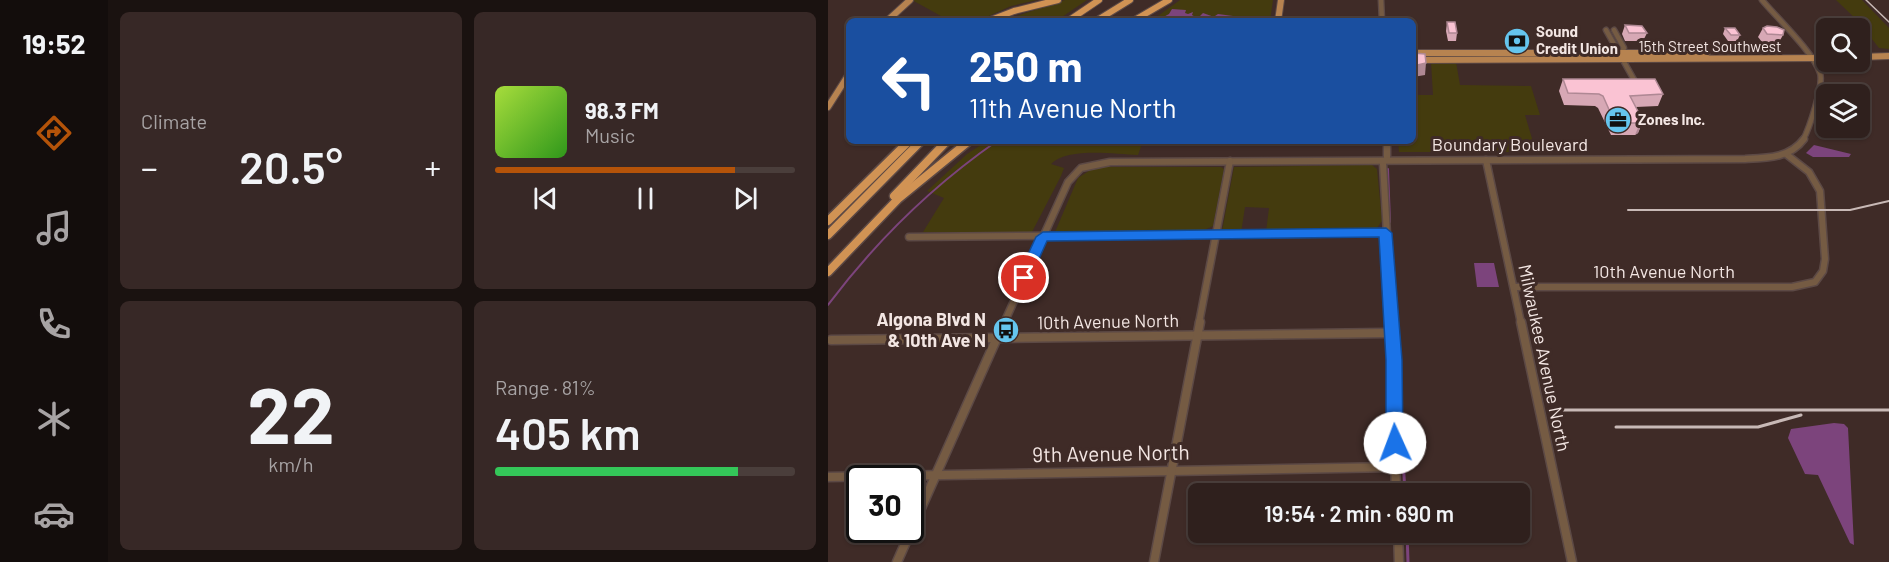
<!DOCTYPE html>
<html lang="en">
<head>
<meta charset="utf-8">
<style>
	body { margin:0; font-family:Barlow,sans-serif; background:#372826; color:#f1f3f6; height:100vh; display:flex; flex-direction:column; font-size:22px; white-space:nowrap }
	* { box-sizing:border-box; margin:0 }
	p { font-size:20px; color:#a7a3a4 }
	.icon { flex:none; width:33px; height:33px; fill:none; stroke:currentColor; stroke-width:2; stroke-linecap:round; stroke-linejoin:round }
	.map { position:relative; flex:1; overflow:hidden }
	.side { display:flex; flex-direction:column; gap:12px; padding:12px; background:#1a1210; width:720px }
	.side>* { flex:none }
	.guide { position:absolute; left:18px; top:18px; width:570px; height:126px; border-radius:9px; box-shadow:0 2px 4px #0004,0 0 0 2px #4a3e3b; background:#1a4fa0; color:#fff; overflow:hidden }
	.fabs { position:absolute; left:988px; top:18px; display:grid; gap:12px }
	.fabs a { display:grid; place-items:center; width:54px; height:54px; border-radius:9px; background:#2f201d; box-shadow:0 2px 4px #0004,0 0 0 2px #4a3e3b; font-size:30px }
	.speed { position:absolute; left:18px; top:465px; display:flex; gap:12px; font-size:30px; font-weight:700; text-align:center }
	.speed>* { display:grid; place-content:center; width:78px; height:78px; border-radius:50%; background:#2f201d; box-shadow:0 2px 4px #0004,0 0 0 2px #4a3e3b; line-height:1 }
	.speed .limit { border:3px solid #111; border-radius:9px; background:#fff; color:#111 }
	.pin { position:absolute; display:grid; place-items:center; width:51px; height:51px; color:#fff; margin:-26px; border:3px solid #fff; border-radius:50%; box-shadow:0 2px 6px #0007 }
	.me { position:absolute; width:66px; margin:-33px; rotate:358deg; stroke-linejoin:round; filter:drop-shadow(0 0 4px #0008) }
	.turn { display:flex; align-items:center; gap:21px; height:126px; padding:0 24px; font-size:27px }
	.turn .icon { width:78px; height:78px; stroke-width:2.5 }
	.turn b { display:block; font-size:42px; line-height:51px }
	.big { font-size:45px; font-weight:600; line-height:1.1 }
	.side .tile { flex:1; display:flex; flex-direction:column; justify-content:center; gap:9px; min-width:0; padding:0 21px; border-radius:9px; background:#372826 }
	.side .dial { align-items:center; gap:0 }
	.dial b { font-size:78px; line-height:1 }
	.song { display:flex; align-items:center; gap:18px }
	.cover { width:72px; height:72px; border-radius:9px; background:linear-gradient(135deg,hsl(80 70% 55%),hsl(110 70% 35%)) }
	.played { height:6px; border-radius:3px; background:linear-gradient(90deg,#b45309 80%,#4a3e3b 80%) }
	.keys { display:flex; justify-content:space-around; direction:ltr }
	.heat { display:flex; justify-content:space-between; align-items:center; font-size:33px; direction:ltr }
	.charge { height:9px; border-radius:4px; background:linear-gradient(90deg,#34c759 81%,#4a3e3b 0) }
	.side .tiles { flex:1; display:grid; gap:12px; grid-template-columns:repeat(2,1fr) }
	.trip { position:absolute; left:360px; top:483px; width:342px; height:60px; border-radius:9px; background:#2f201d; box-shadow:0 2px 4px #0004,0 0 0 2px #4a3e3b; font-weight:600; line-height:60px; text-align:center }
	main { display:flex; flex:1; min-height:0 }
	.dock { display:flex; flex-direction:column; width:108px; justify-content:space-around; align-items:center; background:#130d0c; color:#a7a3a4 }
	.dock .icon { width:42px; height:42px }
	.dock .on { color:#b45309 }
	.dock b { font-size:27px; color:#f1f3f6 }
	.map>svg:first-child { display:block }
</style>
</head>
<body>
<main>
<nav class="dock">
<b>19:52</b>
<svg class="icon on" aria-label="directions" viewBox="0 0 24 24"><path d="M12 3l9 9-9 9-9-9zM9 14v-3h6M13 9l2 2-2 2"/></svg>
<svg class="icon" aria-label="music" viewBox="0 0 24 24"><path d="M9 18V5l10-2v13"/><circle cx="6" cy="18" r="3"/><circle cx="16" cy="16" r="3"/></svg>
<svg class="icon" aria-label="phone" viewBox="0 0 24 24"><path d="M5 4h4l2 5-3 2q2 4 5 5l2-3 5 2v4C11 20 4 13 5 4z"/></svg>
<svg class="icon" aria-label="climate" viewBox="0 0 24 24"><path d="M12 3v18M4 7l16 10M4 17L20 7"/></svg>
<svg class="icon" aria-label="car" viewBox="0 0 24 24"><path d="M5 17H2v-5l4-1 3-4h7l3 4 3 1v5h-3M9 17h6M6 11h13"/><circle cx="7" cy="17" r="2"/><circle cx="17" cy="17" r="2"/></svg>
</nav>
<section class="side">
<div class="tiles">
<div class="tile"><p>Climate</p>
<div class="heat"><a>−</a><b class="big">20.5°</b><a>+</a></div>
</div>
<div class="tile">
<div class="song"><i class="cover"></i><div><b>98.3 FM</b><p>Music</p></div></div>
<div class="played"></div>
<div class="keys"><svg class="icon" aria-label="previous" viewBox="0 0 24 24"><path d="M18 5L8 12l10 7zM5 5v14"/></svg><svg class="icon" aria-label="pause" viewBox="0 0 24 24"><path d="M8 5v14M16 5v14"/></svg><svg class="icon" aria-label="next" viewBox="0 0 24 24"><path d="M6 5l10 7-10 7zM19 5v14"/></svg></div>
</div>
<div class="tile dial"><b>22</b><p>km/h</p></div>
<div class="tile"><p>Range · 81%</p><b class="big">405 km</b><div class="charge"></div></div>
</div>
</section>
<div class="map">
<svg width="1061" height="562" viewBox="0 0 1061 562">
	<rect width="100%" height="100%" fill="#3f2b27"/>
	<g fill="#443b0e">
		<polygon points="84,0 209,0 183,6 150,21 122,21"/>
		<polygon points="237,0 259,0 228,21 207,21 186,17"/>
		<polygon points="352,0 445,0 442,21 323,21"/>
		<polygon points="1008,0 1034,0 1061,28 1061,49 1051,48 1029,20"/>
		<polygon points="603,62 628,62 632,85 703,86 712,115 697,115 708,152 571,152 570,141 585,141 585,95 605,95"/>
		<path d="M159 141H315L310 155C286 154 239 147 223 164L236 168 233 176 204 232H95L116 198 99 191 139 154Z"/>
		<polygon points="544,165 549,169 554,221 549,228 536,231 438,232 441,208 417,207 413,233 394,231 406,167"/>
		<polygon points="267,167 393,167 396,169 385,226 372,232 227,232 250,178"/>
	</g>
	<g fill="#7c447c">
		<polygon points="344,9 358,10 357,13 360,14 365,12 364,15 371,19 374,19 372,16 375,13 389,18 387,16 390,14 405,16 407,20 371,21 360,17 357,20 345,16 338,21 328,21 341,14"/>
		<polygon points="986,145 1023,154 1021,157 985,157 978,153"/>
		<polygon points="646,263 666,263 671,287 649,287"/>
		<polygon points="1006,423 1016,424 1020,428 1026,545 1022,543 990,475 977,474 960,438 963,429"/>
	</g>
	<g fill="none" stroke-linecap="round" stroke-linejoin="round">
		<g stroke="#7c447c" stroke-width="2">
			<polyline points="560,169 562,222"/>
			<polyline points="563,244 567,322"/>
			<path d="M0 305C48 241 103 187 169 141"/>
		</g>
		<g stroke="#7c447c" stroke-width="3">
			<polyline points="569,346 577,494"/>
			<polyline points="579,532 580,562"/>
		</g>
		<defs>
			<g id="minor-far2">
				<polyline points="553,0 554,21"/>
				<path d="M934 0C949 18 986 53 992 73 996 85 981 129 975 140"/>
				<polyline points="778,30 809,85"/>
				<polyline points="786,30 796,48 793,53"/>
			</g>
			<g id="minor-far1">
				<polyline points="559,141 559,160"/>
				<polyline points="658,160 693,323"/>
				<polyline points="555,164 564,323"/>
				<polyline points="81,237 558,233"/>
				<polyline points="686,287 964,287 987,282 995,271 997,259 992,191 981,172 958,154"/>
				<path d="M176 323 240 182 253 168 282 162 917 159C939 158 962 158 976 139"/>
				<polyline points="371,323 402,161"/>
			</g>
			<g id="minor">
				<polyline points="564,322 568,494"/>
				<polyline points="693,322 744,562"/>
				<polyline points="3,340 557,333"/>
				<polyline points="0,477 567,467"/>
				<polyline points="570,532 571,562"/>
				<polyline points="69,562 176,322"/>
				<polyline points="326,562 372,322"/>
			</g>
			<g id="major">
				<polyline points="59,21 82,0"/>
				<polyline points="450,21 453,0"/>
				<polyline points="585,53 879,53"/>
				<polyline points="1032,57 1061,56"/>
				<polyline points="585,60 999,58"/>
				<polyline points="0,107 21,74"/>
			</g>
			<g id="highway-far1">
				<polyline points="160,21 186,11 230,0"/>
				<polyline points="240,21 271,0"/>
				<polyline points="268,21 302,0"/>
				<polyline points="305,21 341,0"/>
			</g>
			<g id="highway">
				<polyline points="66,196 119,141"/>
				<polyline points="0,221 81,141"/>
				<polyline points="0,235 93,141"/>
				<polyline points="0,272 70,199 141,141"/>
			</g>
		</defs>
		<use href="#minor-far2" stroke="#5c4945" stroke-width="7"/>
		<use href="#minor-far1" stroke="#5c4945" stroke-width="9"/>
		<use href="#minor" stroke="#5c4945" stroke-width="11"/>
		<use href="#major" stroke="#5c4945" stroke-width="8"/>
		<use href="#highway-far1" stroke="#5c4945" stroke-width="8"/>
		<use href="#highway" stroke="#5c4945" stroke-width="11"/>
		<use href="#minor-far2" stroke="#755b43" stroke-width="4.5"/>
		<use href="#minor-far1" stroke="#755b43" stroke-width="6"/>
		<use href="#minor" stroke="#755b43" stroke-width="8"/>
		<use href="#major" stroke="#b78350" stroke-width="6"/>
		<use href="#highway-far1" stroke="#d19354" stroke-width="6"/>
		<use href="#highway" stroke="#d19354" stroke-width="8"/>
		<polyline stroke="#c8b9b6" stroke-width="1.5" points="1038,0 1061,22"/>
		<polyline stroke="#c8b9b6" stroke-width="2" points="800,210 1022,210 1061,201"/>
		<g stroke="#c8b9b6" stroke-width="3">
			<polyline points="728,410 1061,410"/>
			<polyline points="788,427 930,427 973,415"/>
		</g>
	</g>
	<g fill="#d7a8b5">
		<polygon points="585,21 588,29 587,38 585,38"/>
		<polygon points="619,22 629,33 628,41 620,41 618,31"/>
		<polygon points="797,25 819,33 815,41 797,41 794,34"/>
		<polygon points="897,28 912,35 909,41 900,41 895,34"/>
		<polygon points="935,28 955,35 950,44 934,42 930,37"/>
		<polygon points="735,79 835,94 830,106 808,107 815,121 810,133 807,135 783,135 770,108 767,106 736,105 731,91"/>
	</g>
	<g fill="#af8894">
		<polygon points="598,63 597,75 585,77 585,66"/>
		<polygon points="815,121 810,133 807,135 812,123"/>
	</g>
	<g fill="#fac3d3" stroke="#af8894" stroke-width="1.5">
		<polygon points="576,21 585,21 588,29 585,30 585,21"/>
		<polygon points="619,22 627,22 629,33 621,33"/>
		<polygon points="797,25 814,26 819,33 801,33"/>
		<polygon points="939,26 949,27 956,30 955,35 939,34 935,28"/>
		<polygon points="897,28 907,28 912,35 903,35"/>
		<polygon points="585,53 597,54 598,63 585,66"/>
		<polygon points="735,79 827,79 835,94 802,96 815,121 812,123 787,123 775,96 771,94 740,93"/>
	</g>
	<polygon fill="#1a73e8" stroke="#114b97" stroke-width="1.5" points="558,228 564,233 574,360 575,443 573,449 567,451 561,449 558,443 558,360 551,237 219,241 201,281 196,283 189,278 208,237 215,232"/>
	<defs>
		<symbol id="bank-disc" viewBox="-11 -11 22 22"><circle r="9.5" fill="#65c5ee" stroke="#3f2b27"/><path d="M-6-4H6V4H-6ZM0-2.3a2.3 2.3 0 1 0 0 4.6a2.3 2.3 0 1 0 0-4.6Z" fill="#111"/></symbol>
		<symbol id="office-disc" viewBox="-11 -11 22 22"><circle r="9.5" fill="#65c5ee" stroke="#3f2b27"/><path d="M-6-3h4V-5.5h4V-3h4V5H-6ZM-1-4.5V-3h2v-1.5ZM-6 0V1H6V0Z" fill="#111"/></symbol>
		<symbol id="bus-disc" viewBox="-11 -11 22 22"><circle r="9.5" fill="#65c5ee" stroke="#3f2b27"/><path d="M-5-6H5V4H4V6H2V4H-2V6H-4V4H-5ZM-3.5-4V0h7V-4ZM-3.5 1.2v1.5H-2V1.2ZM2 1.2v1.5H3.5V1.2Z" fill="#111"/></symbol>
	</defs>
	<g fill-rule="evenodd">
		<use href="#bank-disc" x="674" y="26" width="30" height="30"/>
		<use href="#office-disc" x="775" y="105" width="30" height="30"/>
		<use href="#bus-disc" x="163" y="315" width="30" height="30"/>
	</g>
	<g text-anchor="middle" stroke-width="6" stroke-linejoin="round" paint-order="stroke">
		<g font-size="15" font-weight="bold" fill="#f3e6e3" stroke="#3f2b27" text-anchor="start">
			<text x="708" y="37">Sound<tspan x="708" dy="17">Credit Union</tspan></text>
			<text x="810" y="125">Zones Inc.</text>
		</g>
		<g font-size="15" fill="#f3e6e3" stroke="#3f2b27">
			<text x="882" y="52">15th Street Southwest</text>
		</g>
		<g font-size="18" fill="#f3e6e3" stroke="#3f2b27">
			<text x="682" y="151">Boundary Boulevard</text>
			<text x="836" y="278">10th Avenue North</text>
			<text transform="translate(280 322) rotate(-1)" y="6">10th Avenue North</text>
			<text transform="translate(716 358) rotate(78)" y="6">Milwaukee Avenue North</text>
		</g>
		<g font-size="18" font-weight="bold" fill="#f3e6e3" stroke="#3f2b27" text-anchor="end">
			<text x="158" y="326">Algona Blvd N<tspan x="158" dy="21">&amp; 10th Ave N</tspan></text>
		</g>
		<g font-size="21" fill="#f3e6e3" stroke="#3f2b27">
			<text transform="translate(283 454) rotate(-1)" y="7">9th Avenue North</text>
		</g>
	</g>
</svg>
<div class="fabs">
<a><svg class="icon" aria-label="search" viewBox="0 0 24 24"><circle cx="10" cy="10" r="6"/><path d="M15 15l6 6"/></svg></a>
<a><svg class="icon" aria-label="layers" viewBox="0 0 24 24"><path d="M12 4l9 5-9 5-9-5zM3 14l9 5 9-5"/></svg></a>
</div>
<div class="speed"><div class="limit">30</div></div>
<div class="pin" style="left:196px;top:278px;background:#d93025"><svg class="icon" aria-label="arrive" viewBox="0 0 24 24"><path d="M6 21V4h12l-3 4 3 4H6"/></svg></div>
<svg class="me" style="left:567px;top:443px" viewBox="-20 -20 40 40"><circle r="19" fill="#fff"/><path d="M0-13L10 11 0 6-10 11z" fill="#1a73e8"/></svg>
<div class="trip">19:54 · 2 min · 690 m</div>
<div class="guide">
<div class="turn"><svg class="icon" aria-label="left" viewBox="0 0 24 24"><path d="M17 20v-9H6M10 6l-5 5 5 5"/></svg><div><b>250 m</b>11th Avenue North</div></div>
</div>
</div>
</main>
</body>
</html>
